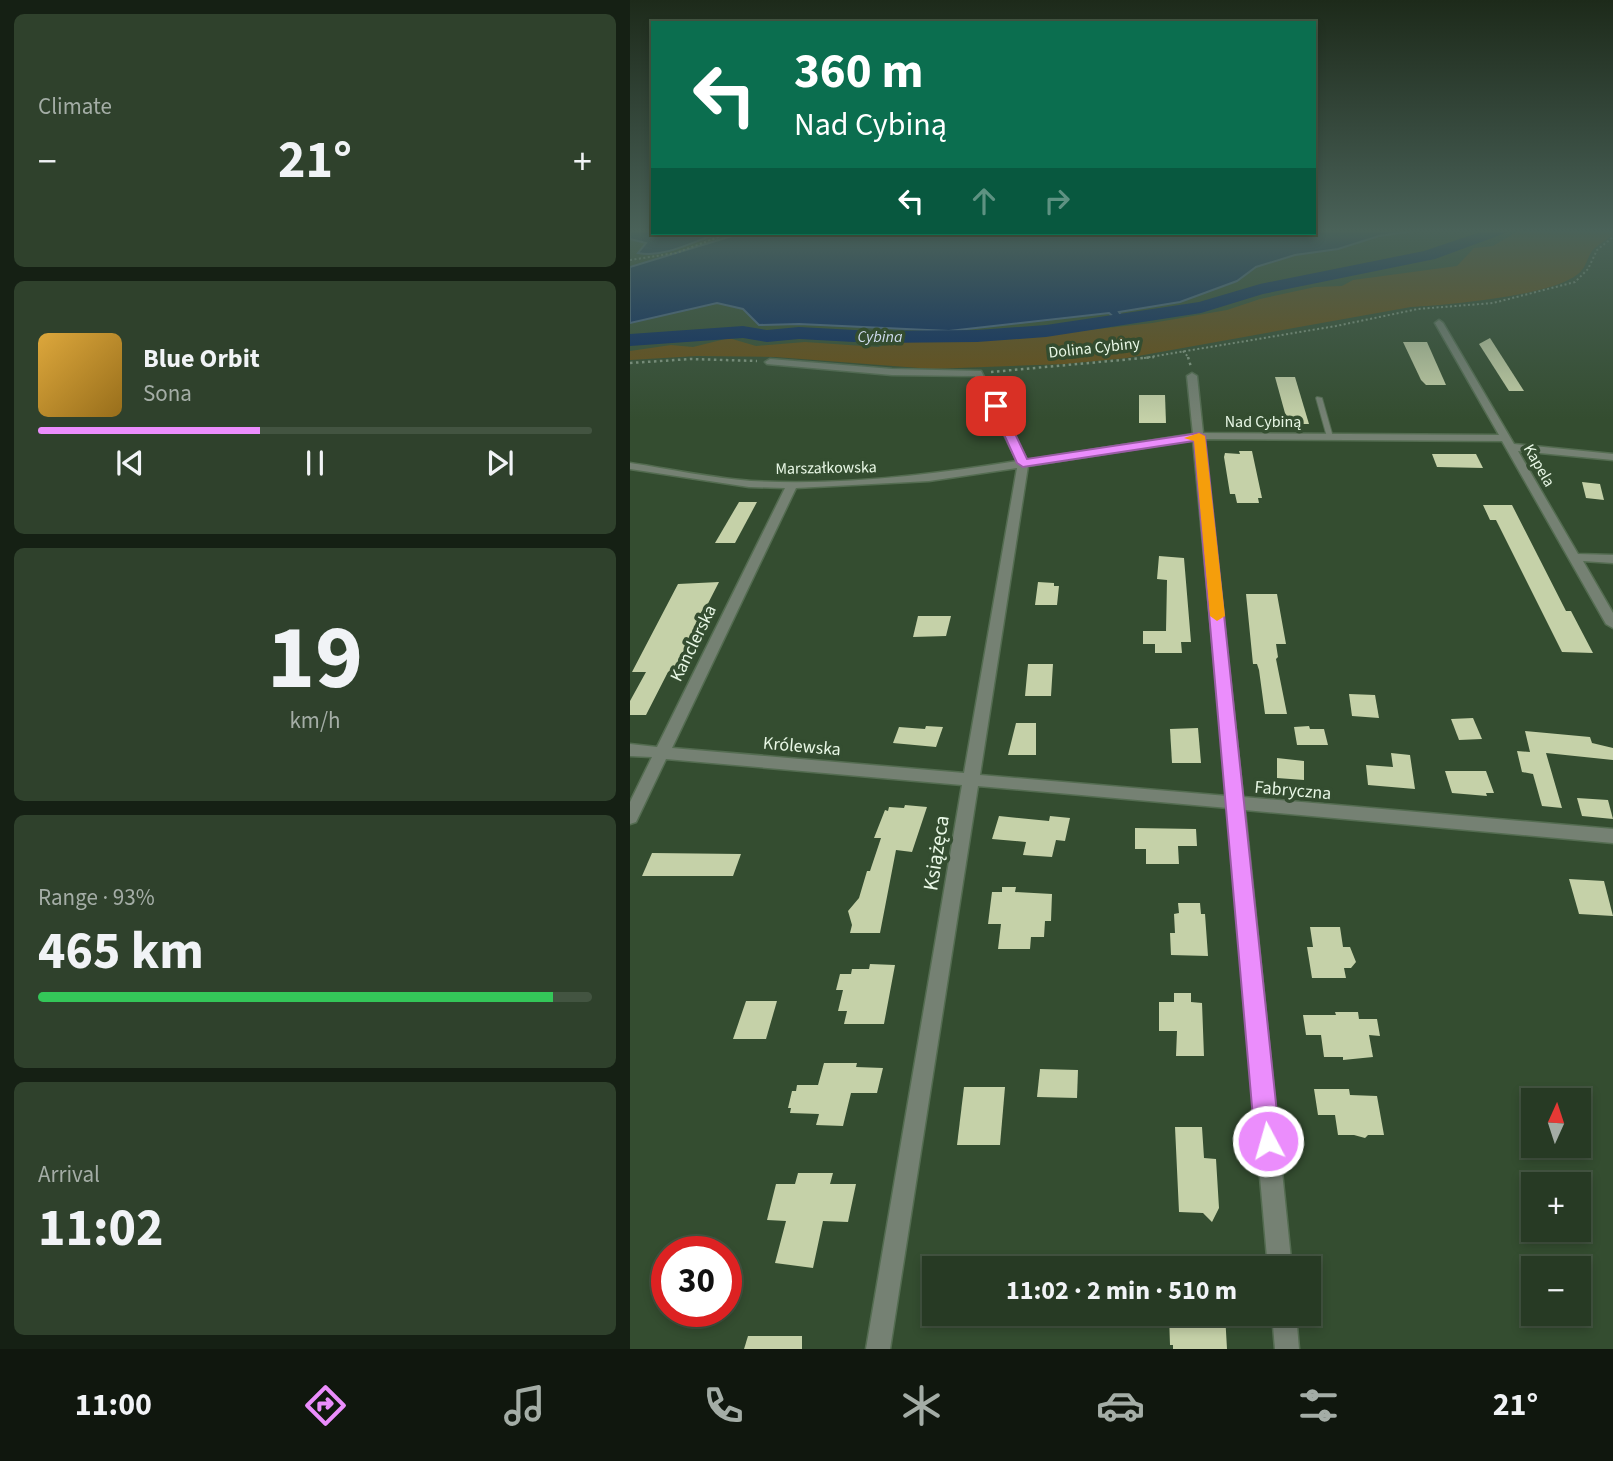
<!DOCTYPE html>
<html lang="en">
<head>
<meta charset="utf-8">
<style>
	body { margin:0; font-family:"Source Sans 3",sans-serif; background:#2f412c; color:#f1f3f6; height:100vh; display:flex; flex-direction:column; font-size:26px; white-space:nowrap }
	* { box-sizing:border-box; margin:0 }
	p { font-size:23px; color:#a4ada6 }
	.icon { flex:none; width:38px; height:38px; fill:none; stroke:currentColor; stroke-width:2; stroke-linecap:round; stroke-linejoin:round }
	.map { position:relative; flex:1; overflow:hidden }
	.drawer { display:flex; flex-direction:column; gap:14px; padding:14px; background:#152014; width:630px }
	.drawer>* { flex:none }
	.top-card { position:absolute; left:21px; top:21px; width:665px; height:214px; border-radius:0px; box-shadow:0 4px 10px #0003,0 0 0 2px #435441; background:#0b6e4f; color:#fff; overflow:hidden }
	.needle { width:46px; rotate:3deg }
	.buttons { position:absolute; left:891px; top:1088px; display:grid; gap:14px }
	.buttons a { display:grid; place-items:center; width:70px; height:70px; border-radius:0px; background:#273a24; box-shadow:0 4px 10px #0003,0 0 0 2px #435441; font-size:35px }
	.speed { position:absolute; left:21px; top:1236px; display:flex; gap:14px; font-size:35px; font-weight:700; text-align:center }
	.speed>* { display:grid; place-content:center; width:91px; height:91px; border-radius:50%; background:#273a24; box-shadow:0 4px 10px #0003,0 0 0 2px #435441; line-height:1 }
	.speed .limit { border:10px solid #d22; background:#fff; color:#111 }
	.pin { position:absolute; display:grid; place-items:center; width:60px; height:60px; color:#fff; margin:-30px; border-radius:14px; box-shadow:0 4px 10px #0006 }
	.me { position:absolute; width:77px; margin:-38px; rotate:354deg; stroke-linejoin:round; filter:drop-shadow(0 0 5px #0008) }
	.turn { display:flex; align-items:center; gap:24px; height:147px; padding:0 28px; font-size:32px }
	.turn .icon { width:91px; height:91px; stroke-width:2.5 }
	.turn b { display:block; font-size:49px; line-height:60px }
	.lanes { display:flex; align-items:center; height:66px; padding:0 28px; background:#0003; justify-content:center; gap:35px; direction:ltr }
	.lanes .off { opacity:.35 }
	.big { font-size:52px; font-weight:700; line-height:1.1 }
	.drawer .card { flex:1; display:flex; flex-direction:column; justify-content:center; gap:10px; min-width:0; padding:0 24px; border-radius:10px; background:#2f412c }
	.drawer .dial { align-items:center; gap:0 }
	.dial b { font-size:91px; line-height:1 }
	.song { display:flex; align-items:center; gap:21px }
	.cover { width:84px; height:84px; border-radius:10px; background:linear-gradient(135deg,hsl(40 70% 55%),hsl(40 70% 35%)) }
	.played { height:7px; border-radius:4px; background:linear-gradient(90deg,#eb8dfc 40%,#435441 40%) }
	.keys { display:flex; justify-content:space-around; direction:ltr }
	.heat { display:flex; justify-content:space-between; align-items:center; font-size:38px; direction:ltr }
	.charge { height:10px; border-radius:5px; background:linear-gradient(90deg,#34c759 93%,#435441 0) }
	.trip { position:absolute; left:292px; top:1256px; width:399px; height:70px; border-radius:0px; background:#273a24; box-shadow:0 4px 10px #0003,0 0 0 2px #435441; font-weight:700; line-height:70px; text-align:center }
	.dock { display:flex; height:112px; justify-content:space-around; align-items:center; background:#10170e; color:#a4ada6 }
	.dock .icon { width:49px; height:49px }
	.dock .current { color:#eb8dfc }
	.dock b { font-size:32px; color:#f1f3f6 }
	main { display:flex; flex:1; min-height:0 }
	.map>svg:first-child { display:block }
</style>
</head>
<body>
<main>
<section class="drawer">
<div class="card"><p>Climate</p>
<div class="heat"><a>−</a><b class="big">21°</b><a>+</a></div>
</div>
<div class="card">
<div class="song"><i class="cover"></i><div><b>Blue Orbit</b><p>Sona</p></div></div>
<div class="played"></div>
<div class="keys"><svg class="icon" aria-label="previous" viewBox="0 0 24 24"><path d="M18 5L8 12l10 7zM5 5v14"/></svg><svg class="icon" aria-label="pause" viewBox="0 0 24 24"><path d="M8 5v14M16 5v14"/></svg><svg class="icon" aria-label="next" viewBox="0 0 24 24"><path d="M6 5l10 7-10 7zM19 5v14"/></svg></div>
</div>
<div class="card dial"><b>19</b><p>km/h</p></div>
<div class="card"><p>Range · 93%</p><b class="big">465 km</b><div class="charge"></div></div>
<div class="card"><p>Arrival</p><b class="big">11:02</b></div>
</section>
<div class="map">
<svg width="983" height="1349" viewBox="0 0 983 1349">
	<rect width="100%" height="100%" fill="#344d30"/>
	<path fill="#6a4e11" d="M888 231H983V234C977 240 967 245 962 251 957 258 956 268 948 274 922 296 817 305 781 307L497 358 435 364 302 369 145 357 67 356 0 360V351L41 345 63 347 99 338 126 346 175 342 248 347 265 341 395 337 522 323 597 310 630 299 685 287 712 286 723 280 827 266 844 248 863 246Z"/>
	<g fill="#042663" stroke="#48658a" stroke-width="2">
		<path d="M0 231 90 233C63 241 36 258 8 253L16 243 0 239Z"/>
		<polygon points="684,231 784,231 749,236 708,249 665,255 626,267 607,281 550,302 489,312 493,318 486,319 479,313 319,331 169,324 129,325 113,309 87,303 0,323 0,267 112,233"/>
	</g>
	<g fill="none" stroke-linecap="round" stroke-linejoin="round">
		<polygon fill="#042663" fill-rule="evenodd" points="853,231 875,231 873,234 805,259 633,294 571,313 416,337 347,342 243,343 169,339 137,342 113,338 0,346 0,334 113,326 137,330 169,327 243,331 347,330 416,325 569,302 630,284 794,251"/>
	</g>
	<g fill="#c5d1a8">
		<polygon points="860,338 894,391 879,391 849,344"/>
		<polygon points="773,342 797,342 816,385 796,385 791,380"/>
		<polygon points="645,377 665,377 679,424 658,424"/>
		<polygon points="509,395 535,395 536,423 509,423"/>
		<polygon points="609,451 622,451 632,498 628,498 629,503 607,503 605,494 600,494 594,457 595,453 610,454"/>
		<polygon points="802,454 846,454 853,468 807,467"/>
		<polygon points="952,482 970,484 974,500 956,498"/>
		<polygon points="109,502 127,502 105,543 85,543"/>
		<polygon points="853,505 882,505 936,611 941,611 963,653 932,652 866,520 860,520"/>
		<polygon points="529,556 554,558 561,642 551,642 552,653 525,653 525,644 513,644 513,631 536,631 537,580 527,579"/>
		<polygon points="89,582 46,666 38,672 16,715 0,715 0,701 16,672 2,672 48,584"/>
		<polygon points="408,582 424,583 424,586 429,586 427,605 405,605"/>
		<polygon points="616,594 647,594 656,644 646,644 648,657 646,659 657,714 635,714 629,670 627,664 623,664"/>
		<polygon points="288,616 321,616 316,636 283,637"/>
		<polygon points="398,664 423,664 421,696 395,696"/>
		<polygon points="719,694 745,695 749,718 722,716"/>
		<polygon points="843,718 852,739 829,740 821,719"/>
		<polygon points="386,723 406,723 406,755 378,755"/>
		<polygon points="296,726 313,727 306,747 263,743 269,727 295,729"/>
		<polygon points="679,726 680,729 694,729 698,745 667,745 664,727"/>
		<polygon points="568,728 571,763 542,763 540,729"/>
		<polygon points="895,731 960,737 962,743 983,748 983,760 916,753 932,808 912,806 903,774 892,772 887,751 900,752"/>
		<polygon points="761,753 780,755 785,789 738,785 736,765 763,767"/>
		<polygon points="647,758 674,761 674,780 647,778"/>
		<polygon points="815,771 856,771 864,793 856,793 857,796 822,793"/>
		<polygon points="947,798 978,800 983,819 952,816"/>
		<polygon points="275,805 297,807 282,852 266,850 250,933 220,933 222,925 218,911 229,898 237,871 240,871 251,838 244,838 255,810 258,811 259,807 274,808"/>
		<polygon points="369,816 419,821 420,816 440,818 435,841 426,840 422,857 393,855 396,842 362,839"/>
		<polygon points="505,828 566,829 567,846 548,846 549,864 516,864 516,849 505,849"/>
		<polygon points="22,853 111,854 103,876 12,876"/>
		<polygon points="939,879 974,881 983,916 949,914"/>
		<polygon points="372,887 386,887 385,892 422,894 421,921 415,921 414,937 401,937 400,949 368,949 371,924 358,924 362,892 372,892"/>
		<polygon points="548,903 570,903 571,914 575,914 578,956 541,955 540,933 545,933 544,914 549,913"/>
		<polygon points="680,927 710,927 713,947 720,947 726,962 721,968 714,968 716,978 682,978 677,947 683,947"/>
		<polygon points="240,964 265,965 254,1024 214,1024 217,1011 208,1011 213,990 206,990 210,974 221,974 222,969 239,969"/>
		<polygon points="544,993 561,993 561,1002 572,1003 574,1056 546,1056 547,1031 529,1031 529,1002 544,1002"/>
		<polygon points="116,1001 147,1001 136,1039 103,1039"/>
		<polygon points="705,1012 728,1012 729,1019 747,1019 750,1036 739,1035 743,1057 713,1060 713,1057 694,1057 691,1035 676,1035 673,1015 706,1015"/>
		<polygon points="194,1063 227,1063 226,1067 253,1068 247,1093 221,1093 213,1126 186,1125 189,1114 160,1113 161,1108 158,1108 162,1091 166,1091 167,1085 188,1085"/>
		<polygon points="410,1069 448,1070 447,1098 407,1097"/>
		<polygon points="334,1087 375,1087 370,1145 327,1145"/>
		<polygon points="684,1089 719,1089 720,1095 747,1096 754,1135 738,1135 735,1138 724,1135 708,1135 705,1115 688,1115"/>
		<polygon points="545,1127 572,1127 574,1158 586,1159 589,1208 582,1222 573,1213 549,1212"/>
		<polygon points="168,1173 203,1173 200,1184 226,1184 218,1222 193,1221 183,1268 145,1263 156,1221 137,1220 146,1184 165,1184"/>
		<polygon points="595,1314 597,1349 543,1349 543,1345 540,1345 539,1315"/>
		<polygon points="118,1336 172,1336 172,1349 114,1349"/>
	</g>
	<g fill="none" stroke-linecap="round" stroke-linejoin="round">
		<defs>
			<polygon id="lane" points="687,397 692,398 703,437 702,438 697,437 686,398"/>
			<g id="street">
				<path d="M809 320 813 323 884 444 983 454V460L888 451 948 554 983 555V563L953 561 983 613V628L976 624 872 441 574 439 613 797 983 829V843L615 810 662 1269H638L598 808 348 786 260 1349H236L332 785 36 759 6 822 0 824V802L22 757 0 756V744L27 747 155 488 119 487 0 469V463C40 469 81 478 121 481 210 486 300 475 387 461L345 376 262 375 137 364 135 362 140 359 262 369 351 371 397 460 563 434 557 376 562 373 567 376 573 433 869 435 805 323ZM563 440 597 796 350 775 398 466ZM387 468 334 773 42 748 166 488 299 481Z"/>
				<polygon points="642,1314 666,1314 669,1349 645,1349"/>
			</g>
		</defs>
		<use href="#lane" stroke="#546c51" stroke-width="2"/>
		<use href="#street" stroke="#546c51" stroke-width="3"/>
		<g stroke="#889d85" stroke-width="2" stroke-dasharray="2 2.5" stroke-linecap="butt">
			<polyline points="0,260 46,253 99,233"/>
			<polyline points="553,351 559,358"/>
			<polyline points="514,358 706,326 788,309 863,303 945,282 958,269 967,250 983,237"/>
		</g>
		<g stroke="#889d85" stroke-width="2.5" stroke-dasharray="2.5 3.5" stroke-linecap="butt">
			<polyline points="558,357 561,367"/>
			<polyline points="0,363 61,359 127,361"/>
			<polyline points="361,372 524,357"/>
		</g>
		<use href="#lane" fill="#758173" fill-rule="evenodd"/>
		<use href="#street" fill="#758173" fill-rule="evenodd"/>
	</g>
	<linearGradient id="sky" x2="0" y2="1"><stop stop-color="#1d2a1a"/><stop offset="0.55" stop-color="#4a6259"/><stop offset="1" stop-color="#4a6259" stop-opacity="0"/></linearGradient>
	<rect width="983" height="420" fill="url(#sky)"/>
	<polygon fill="#eb8dfc" stroke="#995ca4" stroke-width="2" points="366,403 372,406 397,459 569,433 575,436 650,1141 646,1149 638,1153 629,1149 625,1141 564,441 393,467 387,463 361,406"/>
	<polygon fill="#f59e0b" points="569,433 575,436 595,616 587,621 580,616 564,441 554,438"/>
	<g text-anchor="middle" stroke-width="7" stroke-linejoin="round" paint-order="stroke">
		<g font-size="16" font-style="italic" fill="#cedaed" stroke="#344d30">
			<text x="250" y="342">Cybina</text>
		</g>
		<g font-size="16" fill="#e8f7e5" stroke="#344d30">
			<text transform="translate(464 347) rotate(-6)" y="6">Dolina Cybiny</text>
			<text x="633" y="427">Nad Cybiną</text>
			<text transform="translate(910 465) rotate(60)" y="6">Kapela</text>
			<text transform="translate(196 467) rotate(-1)" y="6">Marszałkowska</text>
		</g>
		<g font-size="18" fill="#e8f7e5" stroke="#344d30">
			<text transform="translate(63 643) rotate(-64)" y="6">Kanclerska</text>
			<text transform="translate(172 746) rotate(5)" y="6">Królewska</text>
			<text transform="translate(663 790) rotate(5)" y="6">Fabryczna</text>
		</g>
		<g font-size="21" fill="#e8f7e5" stroke="#344d30">
			<text transform="translate(306 853) rotate(-81)" y="7">Książęca</text>
		</g>
	</g>
</svg>
<div class="buttons">
<a><svg class="needle" viewBox="-14 -14 28 28"><path d="M0-13l5 13h-10z" fill="#e53935"/><path d="M0 13l5-13h-10z" fill="#a4ada6"/></svg></a>
<a>+</a>
<a>−</a>
</div>
<div class="speed"><div class="limit">30</div></div>
<div class="pin" style="left:366px;top:406px;background:#d93025"><svg class="icon" aria-label="arrive" viewBox="0 0 24 24"><path d="M6 21V4h12l-3 4 3 4H6"/></svg></div>
<svg class="me" style="left:638px;top:1141px" viewBox="-20 -20 40 40"><circle r="17" fill="#eb8dfc" stroke="#fff" stroke-width="3"/><path d="M0-11L8 9 0 5-8 9z" fill="#fff"/></svg>
<div class="trip">11:02 · 2 min · 510 m</div>
<div class="top-card">
<div class="turn"><svg class="icon" aria-label="left" viewBox="0 0 24 24"><path d="M17 20v-9H6M10 6l-5 5 5 5"/></svg><div><b>360 m</b>Nad Cybiną</div></div>
<div class="lanes"><svg class="icon" aria-label="left" viewBox="0 0 24 24"><path d="M17 20v-9H6M10 6l-5 5 5 5"/></svg><svg class="icon off" aria-label="ahead" viewBox="0 0 24 24"><path d="M12 20V5M6 11l6-6 6 6"/></svg><svg class="icon off" aria-label="right" viewBox="0 0 24 24"><path d="M7 20v-9h11M14 6l5 5-5 5"/></svg></div>
</div>
</div>
</main>
<nav class="dock">
<b>11:00</b>
<svg class="icon current" aria-label="directions" viewBox="0 0 24 24"><path d="M12 3l9 9-9 9-9-9zM9 14v-3h6M13 9l2 2-2 2"/></svg>
<svg class="icon" aria-label="music" viewBox="0 0 24 24"><path d="M9 18V5l10-2v13"/><circle cx="6" cy="18" r="3"/><circle cx="16" cy="16" r="3"/></svg>
<svg class="icon" aria-label="phone" viewBox="0 0 24 24"><path d="M5 4h4l2 5-3 2q2 4 5 5l2-3 5 2v4C11 20 4 13 5 4z"/></svg>
<svg class="icon" aria-label="climate" viewBox="0 0 24 24"><path d="M12 3v18M4 7l16 10M4 17L20 7"/></svg>
<svg class="icon" aria-label="car" viewBox="0 0 24 24"><path d="M5 17H2v-5l4-1 3-4h7l3 4 3 1v5h-3M9 17h6M6 11h13"/><circle cx="7" cy="17" r="2"/><circle cx="17" cy="17" r="2"/></svg>
<svg class="icon" aria-label="filters" viewBox="0 0 24 24"><path d="M4 7h16M4 17h16"/><circle cx="9" cy="7" r="2"/><circle cx="15" cy="17" r="2"/></svg>
<b>21°</b>
</nav>
</body>
</html>
